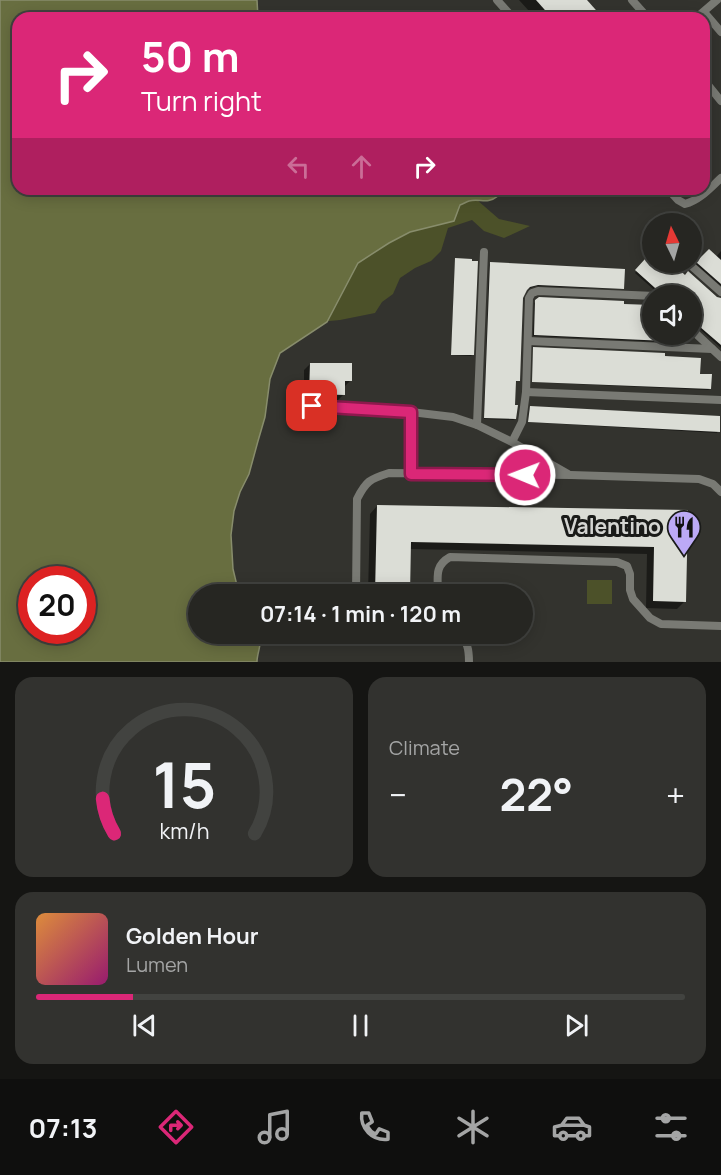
<!DOCTYPE html>
<html lang="en">
<head>
<meta charset="utf-8">
<style>
	body { margin:0; font-family:Manrope,sans-serif; background:#32322f; color:#f1f3f6; height:100vh; display:flex; flex-direction:column; font-size:22px; white-space:nowrap }
	* { box-sizing:border-box; margin:0 }
	p { font-size:20px; color:#a4a5a5 }
	.icon { flex:none; width:33px; height:33px; fill:none; stroke:currentColor; stroke-width:2; stroke-linecap:round; stroke-linejoin:round }
	.map { position:relative; height:662px; overflow:hidden }
	.side { display:flex; flex-direction:column; gap:15px; padding:15px; background:#151513; flex:1 }
	.side>* { flex:none }
	.top-card { position:absolute; left:12px; top:12px; width:698px; height:183px; border-radius:18px; box-shadow:0 3px 15px #0003,0 0 0 2px #424340; background:#db2777; color:#fff; overflow:hidden }
	.needle { width:39px; rotate:355deg }
	.controls { position:absolute; left:642px; top:213px; display:grid; gap:12px }
	.controls a { display:grid; place-items:center; width:60px; height:60px; border-radius:50%; background:#262622; box-shadow:0 3px 15px #0003,0 0 0 2px #424340; font-size:30px }
	.speed { position:absolute; left:18px; top:566px; display:flex; gap:12px; font-size:30px; font-weight:700; text-align:center }
	.speed>* { display:grid; place-content:center; width:78px; height:78px; border-radius:50%; background:#262622; box-shadow:0 3px 15px #0003,0 0 0 2px #424340; line-height:1 }
	.speed .limit { border:9px solid #d22; background:#fff; color:#111 }
	.pin { position:absolute; display:grid; place-items:center; width:51px; height:51px; color:#fff; margin:-26px; border-radius:12px; box-shadow:0 3px 9px #0006 }
	.me { position:absolute; width:66px; margin:-33px; rotate:271deg; stroke-linejoin:round; filter:drop-shadow(0 0 4px #0008) }
	.turn { display:flex; align-items:center; gap:21px; height:126px; padding:0 30px; font-size:27px }
	.turn .icon { width:78px; height:78px; stroke-width:2.5 }
	.turn b { display:block; font-size:42px; line-height:51px }
	.lanes { display:flex; align-items:center; height:57px; padding:0 30px; background:#0003; justify-content:center; gap:30px; direction:ltr }
	.lanes .off { opacity:.35 }
	.big { font-size:45px; font-weight:700; line-height:1.1 }
	.side .card { flex:1; display:flex; flex-direction:column; justify-content:center; gap:9px; min-width:0; padding:0 21px; border-radius:18px; background:#32322f }
	.side .dial { align-items:center; gap:0 }
	.dial svg { height:156px; overflow:visible; fill:none; stroke:#424340; stroke-width:7; stroke-linecap:round; text-anchor:middle }
	.dial text { fill:#f1f3f6; stroke:none }
	.song { display:flex; align-items:center; gap:18px }
	.cover { width:72px; height:72px; border-radius:9px; background:linear-gradient(135deg,hsl(30 70% 55%),hsl(320 70% 35%)) }
	.played { height:6px; border-radius:3px; background:linear-gradient(90deg,#db2777 15%,#424340 15%) }
	.keys { display:flex; justify-content:space-around; direction:ltr }
	.heat { display:flex; justify-content:space-between; align-items:center; font-size:33px; direction:ltr }
	.side .tiles { flex:1; display:grid; gap:15px; grid-template-columns:1fr 1fr }
	.card:last-child { grid-column:span 2 }
	.trip { position:absolute; left:188px; top:584px; width:345px; height:60px; border-radius:30px; background:#262622; box-shadow:0 3px 15px #0003,0 0 0 2px #424340; font-weight:700; line-height:60px; text-align:center }
	.tab-bar { display:flex; height:96px; justify-content:space-around; align-items:center; background:#0f0f0e; color:#a4a5a5 }
	.tab-bar .icon { width:42px; height:42px }
	.tab-bar .current { color:#db2777 }
	.tab-bar b { font-size:27px; color:#f1f3f6 }
	.map>svg:first-child { display:block }
</style>
</head>
<body>
<div class="map">
<svg width="721" height="662" viewBox="0 0 721 662">
	<rect width="100%" height="100%" fill="#33332e"/>
	<g fill="#4c5129">
		<polygon points="441,199 477,200 499,219 530,226 504,238 484,231 472,220 448,228 441,251 431,261 415,268 400,278 393,294 382,302 375,313 340,320 319,322 339,253"/>
		<rect x="587" y="580" width="25" height="24"/>
	</g>
	<path fill="#686e40" stroke="#888d6c" stroke-width="1.5" fill-rule="evenodd" d="M0 0H257L258 18H18V189H492L498 196C487 205 480 198 469 201 466 202 463 204 460 205L454 221 410 232 389 243 358 263 327 322 280 353 270 379 265 417 258 441 249 474 240 492 234 511 231 535 233 569 239 594H198V633H260C263 642 257 652 257 662H0ZM32 579H82V630H32Z"/>
	<g fill="#0007">
		<polygon points="519,0 585,0 601,18 524,18 523,17 529,11"/>
		<polygon points="709,251 716,257 721,251 721,286 696,264"/>
		<polygon points="456,259 472,355 471,356 451,355 455,261"/>
		<polygon points="645,261 685,277 716,298 721,299 721,348 692,322 692,296 661,296 635,273"/>
		<polygon points="490,263 623,288 621,289 536,286 525,290 522,297 519,380 515,382 515,419 513,420 484,419 489,265"/>
		<polygon points="539,299 652,307 652,334 664,340 663,342 533,336 534,303"/>
		<polygon points="534,349 664,358 699,375 710,389 708,390 532,382 533,350"/>
		<polygon points="310,364 350,381 344,387 344,394 338,400 304,400 304,370"/>
		<polygon points="531,407 718,431 717,433 528,422 529,409"/>
		<polygon points="377,506 687,512 685,601 677,609 646,608 647,554 409,549 408,594 368,594 370,514"/>
	</g>
	<g fill="#dbddd6">
		<polygon points="536,0 587,0 603,18 552,18"/>
		<polygon points="709,249 721,260 721,284 696,262"/>
		<polygon points="455,258 472,259 472,261 478,261 474,355 451,355"/>
		<polygon points="645,259 649,262 671,262 685,275 688,271 717,297 721,298 721,345 692,320 692,296 664,296 635,270"/>
		<polygon points="490,262 625,269 624,289 538,285 530,287 527,290 523,298 520,381 516,381 515,405 518,405 516,419 484,418"/>
		<polygon points="539,297 624,301 624,304 652,305 652,334 666,334 666,341 534,335 535,300"/>
		<polygon points="533,347 665,353 665,356 701,358 700,374 712,374 711,389 532,382"/>
		<polygon points="310,363 352,363 352,381 345,381 345,395 309,394"/>
		<polygon points="530,406 720,416 720,432 528,422"/>
		<polygon points="377,505 688,510 686,602 653,601 654,547 411,542 410,594 375,594"/>
	</g>
	<g fill="none" stroke-linecap="round" stroke-linejoin="round">
		<g stroke="#797a74" stroke-width="8">
			<polyline points="497,0 513,18"/>
			<polyline points="632,0 648,18"/>
			<polyline points="704,12 721,32"/>
			<polyline points="696,18 717,0"/>
			<polyline points="704,80 721,101"/>
			<polyline points="624,189 627,192"/>
			<path d="M668 189 678 200 685 204C700 200 710 188 721 178"/>
			<polyline points="687,262 721,292"/>
			<polyline points="692,330 721,357"/>
			<polyline points="528,341 712,349"/>
			<polyline points="526,392 721,400"/>
			<polyline points="312,406 411,412 411,474"/>
			<polyline points="411,412 453,417 477,425 484,252"/>
			<polyline points="477,425 512,442 568,474"/>
			<polyline points="512,442 522,422 526,392 529,298 532,293 538,291 655,296"/>
			<path d="M356 594 357 499C366 481 370 479 389 473L571 475 699 479 713 484 721 492"/>
			<path d="M438 594C438 577 434 566 450 557L617 562 627 566 630 574V590L633 599 650 618 661 624 721 626"/>
			<path d="M458 633C468 642 469 650 469 662"/>
		</g>
	</g>
	<g fill="none" stroke-linecap="round" stroke-linejoin="round">
		<defs>
			<polyline id="route" points="312,406 411,412 411,474 525,475"/>
		</defs>
		<use href="#route" stroke="#8e194d" stroke-width="15"/>
		<use href="#route" stroke="#db2777" stroke-width="10"/>
	</g>
	<defs>
		<symbol id="restaurant-pin" viewBox="-11 -11 22 30"><path d="M0 17L-7.5 6A9.5 9.5 0 1 1 7.5 6Z" fill="#bcaaf6" stroke="#1a1b19"/><path d="M-5-6h1v4h1v-4h1v4h1v-4h1v5L-1.5 .5V6h-2V.5L-5-1ZM5-6V6H3V1.5H1.5Q1.5-4 5-6Z" fill="#111"/></symbol>
	</defs>
	<g fill-rule="evenodd">
		<use href="#restaurant-pin" x="665" y="508" width="38" height="52"/>
	</g>
	<g text-anchor="middle" stroke-width="6" stroke-linejoin="round" paint-order="stroke">
		<g font-size="21" font-weight="bold" fill="#d4d5d2" stroke="#1a1b19" text-anchor="end">
			<text x="661" y="534">Valentino</text>
		</g>
	</g>
</svg>
<div class="controls">
<a><svg class="needle" viewBox="-14 -14 28 28"><path d="M0-13l5 13h-10z" fill="#e53935"/><path d="M0 13l5-13h-10z" fill="#a4a5a5"/></svg></a>
<a><svg class="icon" aria-label="sound" viewBox="0 0 24 24"><path d="M4 9h4l5-4v14l-5-4H4zM17 9q2 3 0 6"/></svg></a>
</div>
<div class="speed"><div class="limit">20</div></div>
<div class="pin" style="left:312px;top:406px;background:#d93025"><svg class="icon" aria-label="arrive" viewBox="0 0 24 24"><path d="M6 21V4h12l-3 4 3 4H6"/></svg></div>
<svg class="me" style="left:525px;top:475px" viewBox="-20 -20 40 40"><circle r="17" fill="#db2777" stroke="#fff" stroke-width="3"/><path d="M0-11L8 9 0 5-8 9z" fill="#fff"/></svg>
<div class="trip">07:14 · 1 min · 120 m</div>
<div class="top-card">
<div class="turn"><svg class="icon" aria-label="right" viewBox="0 0 24 24"><path d="M7 20v-9h11M14 6l5 5-5 5"/></svg><div><b>50 m</b>Turn right</div></div>
<div class="lanes"><svg class="icon off" aria-label="left" viewBox="0 0 24 24"><path d="M17 20v-9H6M10 6l-5 5 5 5"/></svg><svg class="icon off" aria-label="ahead" viewBox="0 0 24 24"><path d="M12 20V5M6 11l6-6 6 6"/></svg><svg class="icon" aria-label="right" viewBox="0 0 24 24"><path d="M7 20v-9h11M14 6l5 5-5 5"/></svg></div>
</div>
</div>
<section class="side">
<div class="tiles">
<div class="card dial"><svg viewBox="0 0 100 80">
<path d="M14 69A42 42 0 1 1 86 69"/>
<path d="M14 69A42 42 0 0 1 8 51" stroke="#db2777"/>
<text x="50" y="56" font-size="32" font-weight="700">15</text>
<text x="50" y="72" font-size="11">km/h</text>
</svg></div>
<div class="card"><p>Climate</p>
<div class="heat"><a>−</a><b class="big">22°</b><a>+</a></div>
</div>
<div class="card">
<div class="song"><i class="cover"></i><div><b>Golden Hour</b><p>Lumen</p></div></div>
<div class="played"></div>
<div class="keys"><svg class="icon" aria-label="previous" viewBox="0 0 24 24"><path d="M18 5L8 12l10 7zM5 5v14"/></svg><svg class="icon" aria-label="pause" viewBox="0 0 24 24"><path d="M8 5v14M16 5v14"/></svg><svg class="icon" aria-label="next" viewBox="0 0 24 24"><path d="M6 5l10 7-10 7zM19 5v14"/></svg></div>
</div>
</div>
</section>
<nav class="tab-bar">
<b>07:13</b>
<svg class="icon current" aria-label="directions" viewBox="0 0 24 24"><path d="M12 3l9 9-9 9-9-9zM9 14v-3h6M13 9l2 2-2 2"/></svg>
<svg class="icon" aria-label="music" viewBox="0 0 24 24"><path d="M9 18V5l10-2v13"/><circle cx="6" cy="18" r="3"/><circle cx="16" cy="16" r="3"/></svg>
<svg class="icon" aria-label="phone" viewBox="0 0 24 24"><path d="M5 4h4l2 5-3 2q2 4 5 5l2-3 5 2v4C11 20 4 13 5 4z"/></svg>
<svg class="icon" aria-label="climate" viewBox="0 0 24 24"><path d="M12 3v18M4 7l16 10M4 17L20 7"/></svg>
<svg class="icon" aria-label="car" viewBox="0 0 24 24"><path d="M5 17H2v-5l4-1 3-4h7l3 4 3 1v5h-3M9 17h6M6 11h13"/><circle cx="7" cy="17" r="2"/><circle cx="17" cy="17" r="2"/></svg>
<svg class="icon" aria-label="filters" viewBox="0 0 24 24"><path d="M4 7h16M4 17h16"/><circle cx="9" cy="7" r="2"/><circle cx="15" cy="17" r="2"/></svg>
</nav>
</body>
</html>
